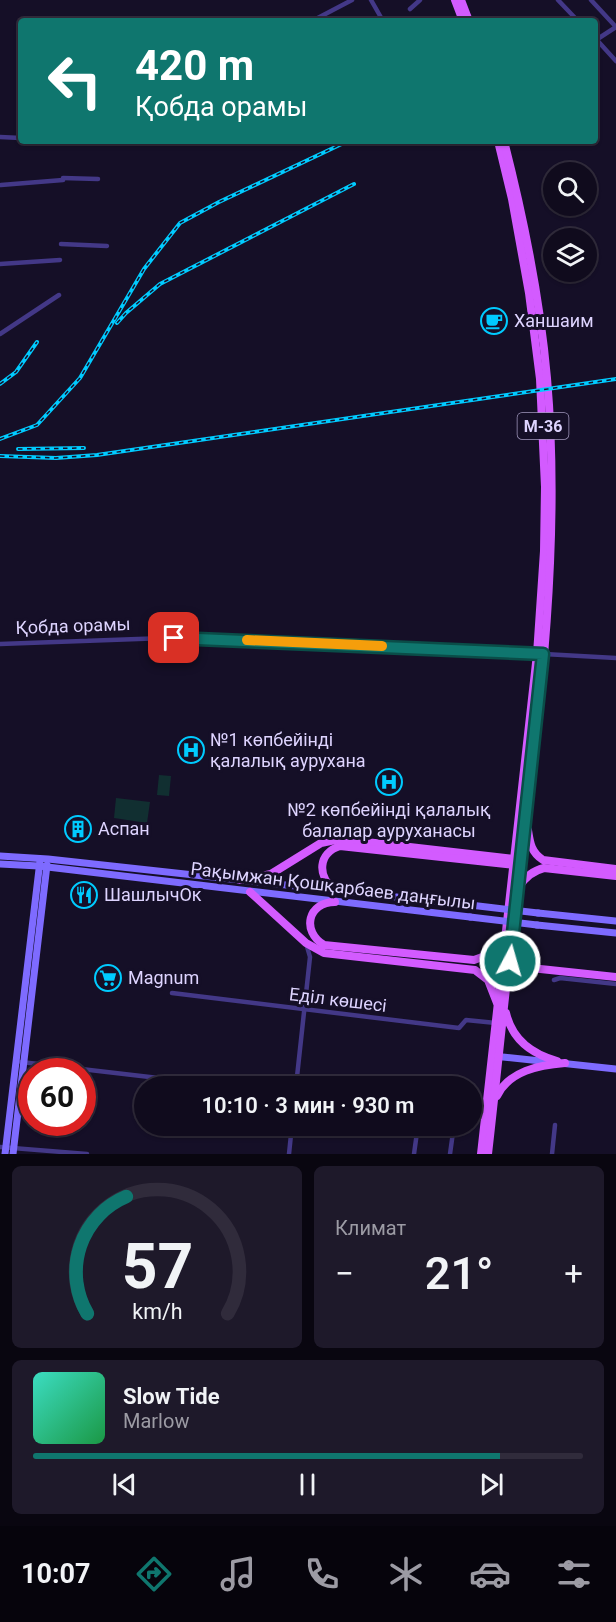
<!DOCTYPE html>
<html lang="ru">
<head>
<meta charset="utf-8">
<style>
	body { margin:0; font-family:Roboto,sans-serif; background:#1e192a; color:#f1f3f6; height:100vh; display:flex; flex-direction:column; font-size:22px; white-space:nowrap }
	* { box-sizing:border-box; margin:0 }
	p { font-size:20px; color:#9c9ba4 }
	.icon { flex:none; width:33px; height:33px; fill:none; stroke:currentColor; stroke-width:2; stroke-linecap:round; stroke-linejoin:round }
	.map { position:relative; height:1154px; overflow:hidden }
	.drawer { display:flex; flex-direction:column; gap:12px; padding:12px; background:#090610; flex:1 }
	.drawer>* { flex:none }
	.hud { position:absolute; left:18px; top:18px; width:580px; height:126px; border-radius:6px; box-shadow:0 2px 4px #0004,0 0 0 2px #302b3b; background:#0f766e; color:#fff; overflow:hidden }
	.controls { position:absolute; left:543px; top:162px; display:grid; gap:12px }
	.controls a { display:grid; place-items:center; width:54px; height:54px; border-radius:50%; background:#100b1d; box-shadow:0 2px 4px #0004,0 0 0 2px #302b3b; font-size:30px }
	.speed { position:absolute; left:18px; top:1058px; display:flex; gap:12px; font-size:30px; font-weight:700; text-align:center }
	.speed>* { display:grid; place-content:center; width:78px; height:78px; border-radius:50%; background:#100b1d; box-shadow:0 2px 4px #0004,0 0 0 2px #302b3b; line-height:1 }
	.speed .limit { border:9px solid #d22; background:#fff; color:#111 }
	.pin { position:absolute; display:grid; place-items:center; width:51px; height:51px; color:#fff; margin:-26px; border-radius:12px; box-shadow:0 3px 9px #0006 }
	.me { position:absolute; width:66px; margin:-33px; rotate:6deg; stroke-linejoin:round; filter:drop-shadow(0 0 4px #0008) }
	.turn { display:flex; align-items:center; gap:21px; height:126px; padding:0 18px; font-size:27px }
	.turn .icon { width:78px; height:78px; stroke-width:2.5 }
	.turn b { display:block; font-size:42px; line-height:51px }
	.big { font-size:45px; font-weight:600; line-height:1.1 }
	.drawer .widget { flex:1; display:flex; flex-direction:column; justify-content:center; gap:9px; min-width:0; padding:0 21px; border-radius:9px; background:#1e192a }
	.drawer .dial { align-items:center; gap:0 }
	.dial svg { height:156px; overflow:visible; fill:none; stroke:#302b3b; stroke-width:7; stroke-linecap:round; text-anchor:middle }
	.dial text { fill:#f1f3f6; stroke:none }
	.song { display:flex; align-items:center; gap:18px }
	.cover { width:72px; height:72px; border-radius:9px; background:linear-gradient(135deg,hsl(170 70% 55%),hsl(140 70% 35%)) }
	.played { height:6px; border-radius:3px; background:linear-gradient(90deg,#0f766e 85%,#302b3b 85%) }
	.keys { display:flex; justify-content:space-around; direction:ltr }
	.heat { display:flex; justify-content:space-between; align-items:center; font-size:33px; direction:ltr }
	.drawer .tiles { flex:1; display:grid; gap:12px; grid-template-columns:1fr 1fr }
	.widget:last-child { grid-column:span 2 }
	.trip { position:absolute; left:134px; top:1076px; width:348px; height:60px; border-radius:30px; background:#100b1d; box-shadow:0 2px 4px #0004,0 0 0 2px #302b3b; font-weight:600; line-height:60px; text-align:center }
	.tabs { display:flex; height:96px; justify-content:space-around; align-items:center; background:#06040c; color:#9c9ba4 }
	.tabs .icon { width:42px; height:42px }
	.tabs .selected { color:#0f766e }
	.tabs b { font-size:27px; color:#f1f3f6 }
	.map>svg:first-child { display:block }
</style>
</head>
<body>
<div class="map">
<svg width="616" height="1154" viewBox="0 0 616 1154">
	<rect width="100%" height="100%" fill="#150f27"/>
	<g fill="#112f31">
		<polygon points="159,775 171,776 169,796 157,795"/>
		<polygon points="116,798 150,802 147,823 114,818"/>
	</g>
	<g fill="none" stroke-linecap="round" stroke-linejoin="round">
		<g stroke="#433887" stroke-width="4.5">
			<polyline points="371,0 383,21"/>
			<polyline points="558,0 578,21"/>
			<polyline points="591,0 616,27"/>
			<polyline points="410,9 420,0"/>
			<polyline points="312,21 352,0"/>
			<polyline points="596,39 616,61"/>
			<polyline points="596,40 616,27"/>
			<polyline points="0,137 21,138"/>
			<polyline points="63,178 98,179"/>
			<polyline points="1,185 63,180"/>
			<polyline points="61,244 107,246"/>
			<polyline points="0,264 60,260"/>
			<polyline points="0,334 59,295"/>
			<polyline points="0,644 193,637 537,654"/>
			<polyline points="544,654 616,658"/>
			<polyline points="554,980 560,978 616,984"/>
			<polyline points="172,993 459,1028 466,1020 496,1023"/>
			<polyline points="21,1062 227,1086"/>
			<polyline points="296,1086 310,957 306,943"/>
			<polyline points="471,1117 484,1118"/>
			<polyline points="0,1147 87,1154"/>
			<polyline points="289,1154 292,1125"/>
			<polyline points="414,1154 418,1125"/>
			<polyline points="450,1154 454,1125"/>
			<polyline points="552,1154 555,1125"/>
		</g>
		<g stroke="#7e6bff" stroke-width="7">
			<polyline points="0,856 48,859 470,905"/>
			<polyline points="0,864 39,866 470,917"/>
			<polyline points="538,913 616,921"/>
			<polyline points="537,925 616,933"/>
			<polyline points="493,1056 616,1069"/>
			<polyline points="5,1154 40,861"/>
			<polyline points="13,1154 47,865"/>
		</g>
		<g stroke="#d35bff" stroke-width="8">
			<polyline points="455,0 463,21"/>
			<polyline points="461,0 469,21"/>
			<path d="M528 830C530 843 531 852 543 860L616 869"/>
			<polyline points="240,880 271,874 321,843 340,839 514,859"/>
			<path d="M519 887C525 877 532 871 544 868L616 876"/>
			<path d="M334 889C317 876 318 853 340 846L514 865"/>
			<polyline points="250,892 306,943 324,953 475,970 488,980 497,1003"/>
			<path d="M335 902C308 902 301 931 324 945L474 960 485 956 505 937"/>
			<polyline points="513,941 522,959 531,968 616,977"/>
			<path d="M506 1013C512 1039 532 1054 557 1061"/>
			<path d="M497 1096C509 1071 539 1065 565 1063"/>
			<polyline points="481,1154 537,654 544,551 545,487 540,379 529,293 512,199 498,141"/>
			<path d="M488 1154C498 1067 506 981 517 894 538 724 562 550 547 378 540 298 524 219 504 141"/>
		</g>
		<defs>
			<g id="rail">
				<polyline points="117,323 126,313 160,284 354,184"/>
				<polyline points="0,384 16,372 37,342"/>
				<polyline points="0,439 37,425 80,378 144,269 180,223 219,202 348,141"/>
				<polyline points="18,449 84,448"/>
				<polyline points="0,456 56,458 97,455 616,379"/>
			</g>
		</defs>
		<use href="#rail" stroke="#00cbff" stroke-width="4"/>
		<use href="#rail" stroke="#150f27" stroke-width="1.5" stroke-dasharray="4.5" stroke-linecap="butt"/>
		<g stroke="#7e6bff" stroke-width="7">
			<polyline points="470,905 538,913"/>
			<polyline points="470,917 537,925"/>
		</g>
	</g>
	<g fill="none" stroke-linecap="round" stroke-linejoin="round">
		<defs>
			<polyline id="route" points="174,638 543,654 510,961"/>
		</defs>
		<use href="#route" stroke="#0a4d48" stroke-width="15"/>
		<use href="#route" stroke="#0f766e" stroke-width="10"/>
		<polyline stroke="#f59e0b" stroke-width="10" points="247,640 382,646"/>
	</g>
	<defs>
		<symbol id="cafe-ring" viewBox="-11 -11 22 22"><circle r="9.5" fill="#150f27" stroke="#00cbff" stroke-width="1.5"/><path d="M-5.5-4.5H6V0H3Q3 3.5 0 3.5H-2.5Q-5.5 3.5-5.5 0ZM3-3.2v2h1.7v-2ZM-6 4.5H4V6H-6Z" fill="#00cbff"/></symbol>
		<symbol id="hospital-ring" viewBox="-11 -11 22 22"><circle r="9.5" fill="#150f27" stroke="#00cbff" stroke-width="1.5"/><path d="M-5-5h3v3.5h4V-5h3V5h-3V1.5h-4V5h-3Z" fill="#00cbff"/></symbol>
		<symbol id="building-ring" viewBox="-11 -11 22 22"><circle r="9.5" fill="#150f27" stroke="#00cbff" stroke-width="1.5"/><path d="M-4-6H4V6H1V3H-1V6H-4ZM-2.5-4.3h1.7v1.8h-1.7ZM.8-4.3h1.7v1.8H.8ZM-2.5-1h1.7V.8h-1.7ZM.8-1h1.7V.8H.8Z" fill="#00cbff"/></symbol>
		<symbol id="restaurant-ring" viewBox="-11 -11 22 22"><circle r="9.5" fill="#150f27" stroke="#00cbff" stroke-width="1.5"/><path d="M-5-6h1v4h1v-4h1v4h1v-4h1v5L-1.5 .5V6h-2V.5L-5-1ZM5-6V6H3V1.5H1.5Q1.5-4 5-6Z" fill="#00cbff"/></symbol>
		<symbol id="supermarket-ring" viewBox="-11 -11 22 22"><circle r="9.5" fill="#150f27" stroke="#00cbff" stroke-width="1.5"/><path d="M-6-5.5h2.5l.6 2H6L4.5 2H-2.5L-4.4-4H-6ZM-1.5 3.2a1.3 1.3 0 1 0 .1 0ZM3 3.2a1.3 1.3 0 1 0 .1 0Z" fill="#00cbff"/></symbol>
	</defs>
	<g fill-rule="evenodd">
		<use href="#cafe-ring" x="479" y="306" width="30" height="30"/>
		<use href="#hospital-ring" x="176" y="735" width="30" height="30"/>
		<use href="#hospital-ring" x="374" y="767" width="30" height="30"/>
		<use href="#building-ring" x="63" y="814" width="30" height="30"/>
		<use href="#restaurant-ring" x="69" y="880" width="30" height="30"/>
		<use href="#supermarket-ring" x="93" y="963" width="30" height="30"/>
	</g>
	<g text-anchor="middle" stroke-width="6" stroke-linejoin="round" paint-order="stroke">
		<rect fill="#150f27" stroke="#a299be" stroke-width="1.5" x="517.5" y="413" width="51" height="26" rx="4.5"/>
		<g font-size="16" font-weight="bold" fill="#ded4ff">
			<text x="543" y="432">M-36</text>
		</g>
		<g font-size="18" fill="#ded4ff" stroke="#150f27" text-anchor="start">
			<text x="514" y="327">Ханшаим</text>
			<text x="210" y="746">№1 көпбейінді<tspan x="210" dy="21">қалалық аурухана</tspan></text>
			<text x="389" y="816" text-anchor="middle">№2 көпбейінді қалалық<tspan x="389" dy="21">балалар ауруханасы</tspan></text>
			<text x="98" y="835">Аспан</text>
			<text x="104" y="901">ШашлычОк</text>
			<text x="128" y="984">Magnum</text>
		</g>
		<g font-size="18" fill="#ded4ff" stroke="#150f27">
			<text transform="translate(73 626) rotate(-2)" y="6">Қобда орамы</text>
			<text transform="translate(333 886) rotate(7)" y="6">Рақымжан Қошқарбаев даңғылы</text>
			<text transform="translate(338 1000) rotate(7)" y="6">Еділ көшесі</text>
		</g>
	</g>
</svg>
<div class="controls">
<a><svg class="icon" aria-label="search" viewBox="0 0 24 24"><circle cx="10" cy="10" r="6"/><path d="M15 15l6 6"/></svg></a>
<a><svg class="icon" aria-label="layers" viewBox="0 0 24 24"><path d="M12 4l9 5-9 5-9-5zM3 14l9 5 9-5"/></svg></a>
</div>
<div class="speed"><div class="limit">60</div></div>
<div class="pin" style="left:174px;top:638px;background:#d93025"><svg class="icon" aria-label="arrive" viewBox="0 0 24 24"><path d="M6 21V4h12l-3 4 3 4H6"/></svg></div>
<svg class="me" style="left:510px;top:961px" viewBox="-20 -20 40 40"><circle r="17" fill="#0f766e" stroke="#fff" stroke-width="3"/><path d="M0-11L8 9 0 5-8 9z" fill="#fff"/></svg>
<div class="trip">10:10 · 3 мин · 930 m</div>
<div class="hud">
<div class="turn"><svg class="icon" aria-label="left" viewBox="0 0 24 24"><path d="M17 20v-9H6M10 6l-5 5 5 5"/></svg><div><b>420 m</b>Қобда орамы</div></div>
</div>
</div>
<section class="drawer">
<div class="tiles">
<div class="widget dial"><svg viewBox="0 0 100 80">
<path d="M14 69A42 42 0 1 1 86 69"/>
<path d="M14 69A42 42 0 0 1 34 9" stroke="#0f766e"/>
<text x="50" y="56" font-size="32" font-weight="700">57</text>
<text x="50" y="72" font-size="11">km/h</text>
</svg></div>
<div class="widget"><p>Климат</p>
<div class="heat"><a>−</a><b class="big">21°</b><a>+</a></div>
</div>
<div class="widget">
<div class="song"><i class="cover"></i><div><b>Slow Tide</b><p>Marlow</p></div></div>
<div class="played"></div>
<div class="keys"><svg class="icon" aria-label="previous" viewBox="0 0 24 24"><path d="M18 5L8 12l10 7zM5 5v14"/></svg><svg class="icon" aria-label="pause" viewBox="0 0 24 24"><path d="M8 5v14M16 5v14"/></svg><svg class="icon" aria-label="next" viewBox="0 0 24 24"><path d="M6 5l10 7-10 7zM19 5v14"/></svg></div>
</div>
</div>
</section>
<nav class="tabs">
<b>10:07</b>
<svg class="icon selected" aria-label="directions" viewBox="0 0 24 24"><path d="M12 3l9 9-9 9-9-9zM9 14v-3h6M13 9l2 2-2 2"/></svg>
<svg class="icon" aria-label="music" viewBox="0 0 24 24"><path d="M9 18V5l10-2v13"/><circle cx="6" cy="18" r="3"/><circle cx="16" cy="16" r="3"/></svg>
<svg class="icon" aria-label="phone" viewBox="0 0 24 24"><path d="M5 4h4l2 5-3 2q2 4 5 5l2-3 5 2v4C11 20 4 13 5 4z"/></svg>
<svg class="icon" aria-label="climate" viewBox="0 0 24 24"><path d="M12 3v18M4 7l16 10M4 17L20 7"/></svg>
<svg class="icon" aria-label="car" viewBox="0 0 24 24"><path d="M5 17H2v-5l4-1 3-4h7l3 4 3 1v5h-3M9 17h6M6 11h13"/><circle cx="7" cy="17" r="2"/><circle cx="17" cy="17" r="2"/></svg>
<svg class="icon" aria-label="filters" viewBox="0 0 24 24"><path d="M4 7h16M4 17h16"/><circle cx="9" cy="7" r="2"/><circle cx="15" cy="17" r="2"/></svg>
</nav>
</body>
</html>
